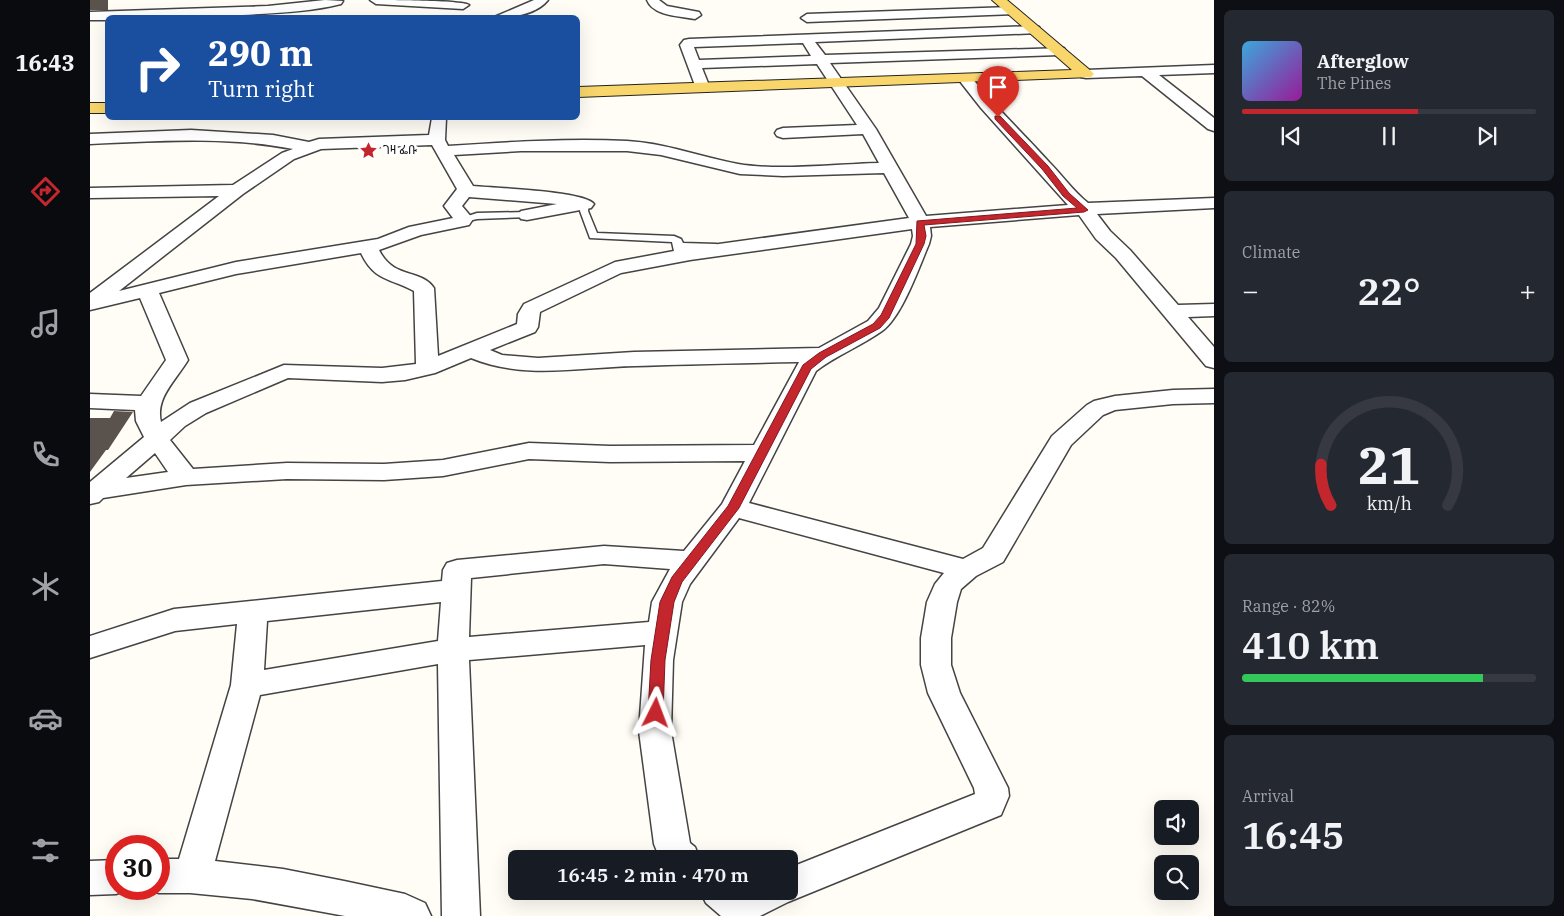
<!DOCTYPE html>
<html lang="en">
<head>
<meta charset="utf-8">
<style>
	body { margin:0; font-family:"IBM Plex Serif","Noto Sans Ethiopic",serif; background:#242831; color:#f1f3f6; height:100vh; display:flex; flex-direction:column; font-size:19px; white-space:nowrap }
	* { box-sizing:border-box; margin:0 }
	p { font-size:16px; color:#9ea1a6 }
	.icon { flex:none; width:28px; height:28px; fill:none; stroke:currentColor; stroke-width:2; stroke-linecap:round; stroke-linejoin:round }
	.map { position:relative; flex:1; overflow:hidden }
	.sheet { display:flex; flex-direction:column; gap:10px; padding:10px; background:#0d0f14; width:350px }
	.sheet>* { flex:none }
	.banner { position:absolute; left:15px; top:15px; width:475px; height:105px; border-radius:8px; box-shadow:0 5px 20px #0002; background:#1a4fa0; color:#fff; overflow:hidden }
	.buttons { position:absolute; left:1064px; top:800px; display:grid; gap:10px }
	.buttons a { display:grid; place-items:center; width:45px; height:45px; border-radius:8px; background:#171b24; box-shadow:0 5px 20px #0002; font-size:25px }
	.speed { position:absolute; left:15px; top:835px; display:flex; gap:10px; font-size:25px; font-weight:700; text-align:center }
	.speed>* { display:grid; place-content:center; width:65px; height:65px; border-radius:50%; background:#171b24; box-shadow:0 5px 20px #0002; line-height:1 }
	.speed .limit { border:8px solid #d22; background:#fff; color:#111 }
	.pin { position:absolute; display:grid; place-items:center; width:42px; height:42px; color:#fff; margin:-51px -21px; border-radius:50% 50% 50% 0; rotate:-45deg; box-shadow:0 0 5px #0007 }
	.pin .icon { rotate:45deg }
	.me { position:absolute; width:55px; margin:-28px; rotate:3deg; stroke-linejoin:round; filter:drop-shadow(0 0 4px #0008) }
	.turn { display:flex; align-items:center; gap:18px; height:105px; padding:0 20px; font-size:22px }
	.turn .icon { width:65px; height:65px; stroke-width:2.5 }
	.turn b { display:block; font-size:35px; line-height:42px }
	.big { font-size:38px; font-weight:600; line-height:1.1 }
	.sheet .card { flex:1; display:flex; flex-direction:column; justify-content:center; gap:8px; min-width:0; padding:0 18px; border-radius:8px; background:#242831 }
	.sheet .dial { align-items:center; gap:0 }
	.dial svg { height:130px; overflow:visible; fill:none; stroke:#363941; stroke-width:7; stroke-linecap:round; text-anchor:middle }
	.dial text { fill:#f1f3f6; stroke:none }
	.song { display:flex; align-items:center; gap:15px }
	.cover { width:60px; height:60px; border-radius:8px; background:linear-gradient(135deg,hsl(200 70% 55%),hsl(300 70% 35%)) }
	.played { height:5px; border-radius:2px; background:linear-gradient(90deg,#c4262e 60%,#363941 60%) }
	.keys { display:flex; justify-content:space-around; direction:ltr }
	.heat { display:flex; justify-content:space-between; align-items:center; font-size:28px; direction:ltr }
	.charge { height:8px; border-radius:4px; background:linear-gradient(90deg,#34c759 82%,#363941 0) }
	.trip { position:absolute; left:418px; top:850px; width:290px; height:50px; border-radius:8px; background:#171b24; box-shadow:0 5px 20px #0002; font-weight:600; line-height:50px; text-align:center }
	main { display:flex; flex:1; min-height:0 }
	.dock { display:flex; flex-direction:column; width:90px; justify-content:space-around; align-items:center; background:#090b0e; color:#9ea1a6 }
	.dock .icon { width:35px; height:35px }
	.dock .on { color:#c4262e }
	.dock b { font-size:22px; color:#f1f3f6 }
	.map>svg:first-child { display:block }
</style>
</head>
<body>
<main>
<nav class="dock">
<b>16:43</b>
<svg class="icon on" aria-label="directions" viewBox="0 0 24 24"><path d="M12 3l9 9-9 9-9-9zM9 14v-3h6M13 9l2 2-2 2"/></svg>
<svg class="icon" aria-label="music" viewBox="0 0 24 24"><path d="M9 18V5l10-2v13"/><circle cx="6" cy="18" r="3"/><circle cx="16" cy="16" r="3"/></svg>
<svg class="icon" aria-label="phone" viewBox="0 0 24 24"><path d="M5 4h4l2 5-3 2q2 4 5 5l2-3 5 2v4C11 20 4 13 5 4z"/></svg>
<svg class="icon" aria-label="climate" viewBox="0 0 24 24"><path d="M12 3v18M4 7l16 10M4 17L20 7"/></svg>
<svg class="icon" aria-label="car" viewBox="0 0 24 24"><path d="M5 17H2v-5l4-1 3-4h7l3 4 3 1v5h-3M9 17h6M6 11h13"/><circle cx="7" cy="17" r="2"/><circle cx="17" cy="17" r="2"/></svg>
<svg class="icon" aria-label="filters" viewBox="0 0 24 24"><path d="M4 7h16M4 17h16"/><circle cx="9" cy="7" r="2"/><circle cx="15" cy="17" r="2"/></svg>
</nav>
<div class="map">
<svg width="1124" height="916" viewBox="0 0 1124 916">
	<rect width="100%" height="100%" fill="#fffdf5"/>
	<g fill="#5a524d">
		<rect x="0" y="0" width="18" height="10"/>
		<polygon points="24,411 43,412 18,450 16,450 0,472 0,418 20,418"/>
	</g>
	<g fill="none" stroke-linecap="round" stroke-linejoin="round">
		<defs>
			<g id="lane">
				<polygon points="495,201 499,204 498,211 507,233 584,236 591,239 593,243 626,244 631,247 626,250 594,249 595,256 590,259 585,256 582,242 500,238 490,211 491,204"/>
				<polygon points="437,212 442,215 440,217 387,219 374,222 369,219 387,213"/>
			</g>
			<g id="street">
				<path d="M235 0 253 1 251 4C219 12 185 13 152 15 107 17 62 18 18 18V20H0V12L178 6Z"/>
				<path d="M280 0C296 0 371 0 379 5L373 9 286 4Z"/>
				<path d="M444 0H458C446 15 420 18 402 18Z"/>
				<path d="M557 0H569L577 6 609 12 611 15 605 19C590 16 563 16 557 0Z"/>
				<polygon points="921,7 927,11 925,14 717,22 711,18 717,14"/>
				<path d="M944 26 949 27 950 30 949 33 725 42 735 55 974 48 976 51 974 54 969 55 740 63 786 129 836 216 978 205 891 108 869 80 871 77H881C905 107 933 133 959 162 973 176 983 191 998 203L1124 198V208L1007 214 1020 231 1040 250 1088 305 1124 304V316L1098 317 1124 347V368L1116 366 1026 258 1006 239 989 215 840 227 841 236 839 244C829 267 812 317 792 331 771 346 747 355 726 371L659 503 873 559 893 548 962 436 997 405 1004 401 1025 396 1083 390 1124 389V403L1083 404 1025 410 1013 415 981 445 913 562 886 576 871 589 867 602 861 638V665L870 693 918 788 919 796 911 815 698 902 670 916H631L616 903 610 891H699V868L885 794 884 788 838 693 831 665V638L837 602 845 584 854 573 649 518 600 584 592 602 583 660 581 731 600 843 605 847 610 859H570L564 844 549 731 555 645 379 660 390 916H352L348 664 170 695 125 861 193 869 254 881 315 894 335 903 341 916H255L162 899 100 893H69L58 889H69V859H89L141 685 147 624 85 631 0 658V636L84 609 352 581 353 570 357 563 367 560 514 546 594 551 632 504 655 461 520 462 439 459 353 476 294 480 197 479 96 485 13 498 9 502 0 504V482L54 437 46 421 45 410 0 408V394L51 396 76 360 50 298 0 310V293L129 196 0 198V188L143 185 192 153 203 149C136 136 67 141 0 144V134L101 130 183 135 219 142 229 139 339 135 342 118H356L355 140 358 146C418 142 478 138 537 141 575 143 611 157 648 164 689 171 747 164 789 163L773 134 693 138 687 136 685 133 687 130 693 128 767 125 727 64 612 68 620 88 618 91H608L606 88 590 45 594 40 599 39ZM713 43 721 56 609 60 604 47ZM342 145 367 189 354 206 363 218 319 227 288 239 146 262 29 291 153 194 204 159 231 149ZM431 151H537L571 155 650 174 693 176 794 173 819 218 600 248 525 262 434 304 428 314 427 324 348 356 344 288C330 268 304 280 289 250L331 235 379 225 383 219 372 206 379 197 467 204 431 211 428 215 431 219 437 220 501 208 504 204C495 191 403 188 383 186L364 155ZM822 229 823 236 821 244 789 308 778 321 729 348 544 352 448 358 412 355 400 350 445 332 448 327 450 312 531 273 600 260ZM271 253C284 281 300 278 324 291L326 364 292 368 194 365 100 403 71 422C65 398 86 380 98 360L69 293 146 274ZM381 358C434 380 491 367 546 366 600 364 655 363 709 362L664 445 520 446 439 443 353 460 294 464 197 463 103 469 80 440 95 426 116 413 198 378 292 382 315 380 345 373ZM65 453 78 472 36 478ZM514 564 580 569 562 602 559 622 379 637 381 578ZM351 602 348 641 174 670 177 621Z"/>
				<polygon points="1124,65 1124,73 1069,75 1124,118 1124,131 1118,129 1052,76 996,78 991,77 989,74 991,71 996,70"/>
				<polygon points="26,860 26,889 39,889 26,894 0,895 0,861"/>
			</g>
			<g id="primary">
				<polygon points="902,0 917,0 1001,71 1004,74 1001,77 488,97 488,87 982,70"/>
				<rect x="0" y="103" width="18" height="10"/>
			</g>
		</defs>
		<use href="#lane" stroke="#444" stroke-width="3"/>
		<use href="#street" stroke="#444" stroke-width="3"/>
		<use href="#primary" stroke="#222" stroke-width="2"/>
		<use href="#lane" fill="#fff" fill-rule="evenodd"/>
		<use href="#street" fill="#fff" fill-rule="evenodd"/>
		<use href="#primary" fill="#f9d66b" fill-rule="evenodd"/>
	</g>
	<polygon fill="#c4262e" stroke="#7f191e" points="905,116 910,116 958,166 979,193 998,210 994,212 834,225 836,236 834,244 799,318 790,328 736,357 721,369 649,508 592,582 584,602 575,660 573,713 571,717 566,719 560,717 558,713 561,660 570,602 582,577 638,506 713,365 729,353 783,324 791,315 826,244 827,221 987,208 973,196 952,169 905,119"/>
	<defs>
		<symbol id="sight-bare" viewBox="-9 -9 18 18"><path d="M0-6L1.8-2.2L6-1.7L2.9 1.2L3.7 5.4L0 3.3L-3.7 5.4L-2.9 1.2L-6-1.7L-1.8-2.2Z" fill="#c4262e" stroke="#fff" stroke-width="2.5" paint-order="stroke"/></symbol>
	</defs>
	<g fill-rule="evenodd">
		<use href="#sight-bare" x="266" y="138" width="25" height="25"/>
	</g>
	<g text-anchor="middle" stroke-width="5" stroke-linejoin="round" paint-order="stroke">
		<g font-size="12" fill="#111" stroke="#fff" text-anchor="start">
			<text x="293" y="154">ገዛ ፌቡ</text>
		</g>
	</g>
</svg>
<div class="buttons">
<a><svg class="icon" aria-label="sound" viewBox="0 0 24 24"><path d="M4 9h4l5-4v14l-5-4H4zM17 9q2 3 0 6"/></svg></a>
<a><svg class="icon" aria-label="search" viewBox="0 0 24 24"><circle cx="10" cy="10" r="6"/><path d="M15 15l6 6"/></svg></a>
</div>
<div class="speed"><div class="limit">30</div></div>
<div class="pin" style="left:908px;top:117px;background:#d93025"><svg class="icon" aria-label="arrive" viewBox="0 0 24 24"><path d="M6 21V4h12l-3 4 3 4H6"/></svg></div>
<svg class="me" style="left:566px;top:713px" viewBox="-20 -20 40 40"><path d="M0-17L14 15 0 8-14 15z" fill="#c4262e" stroke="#fff" stroke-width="4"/></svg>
<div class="trip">16:45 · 2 min · 470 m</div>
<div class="banner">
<div class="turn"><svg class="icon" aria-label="right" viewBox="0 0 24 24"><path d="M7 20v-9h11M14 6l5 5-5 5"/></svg><div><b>290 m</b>Turn right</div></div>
</div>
</div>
<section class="sheet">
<div class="card">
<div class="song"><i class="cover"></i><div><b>Afterglow</b><p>The Pines</p></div></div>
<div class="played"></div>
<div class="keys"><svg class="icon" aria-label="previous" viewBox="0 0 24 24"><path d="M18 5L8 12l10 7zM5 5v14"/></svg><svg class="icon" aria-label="pause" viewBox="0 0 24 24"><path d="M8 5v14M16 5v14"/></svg><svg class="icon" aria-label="next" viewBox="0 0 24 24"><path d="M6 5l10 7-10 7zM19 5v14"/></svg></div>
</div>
<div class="card"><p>Climate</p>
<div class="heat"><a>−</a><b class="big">22°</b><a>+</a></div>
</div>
<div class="card dial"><svg viewBox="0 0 100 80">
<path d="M14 69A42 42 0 1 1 86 69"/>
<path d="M14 69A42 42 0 0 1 8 44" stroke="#c4262e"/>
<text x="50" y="56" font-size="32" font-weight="700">21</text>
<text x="50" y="72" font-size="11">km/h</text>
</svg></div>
<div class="card"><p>Range · 82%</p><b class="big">410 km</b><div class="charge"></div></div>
<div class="card"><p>Arrival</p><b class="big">16:45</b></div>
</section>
</main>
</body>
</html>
